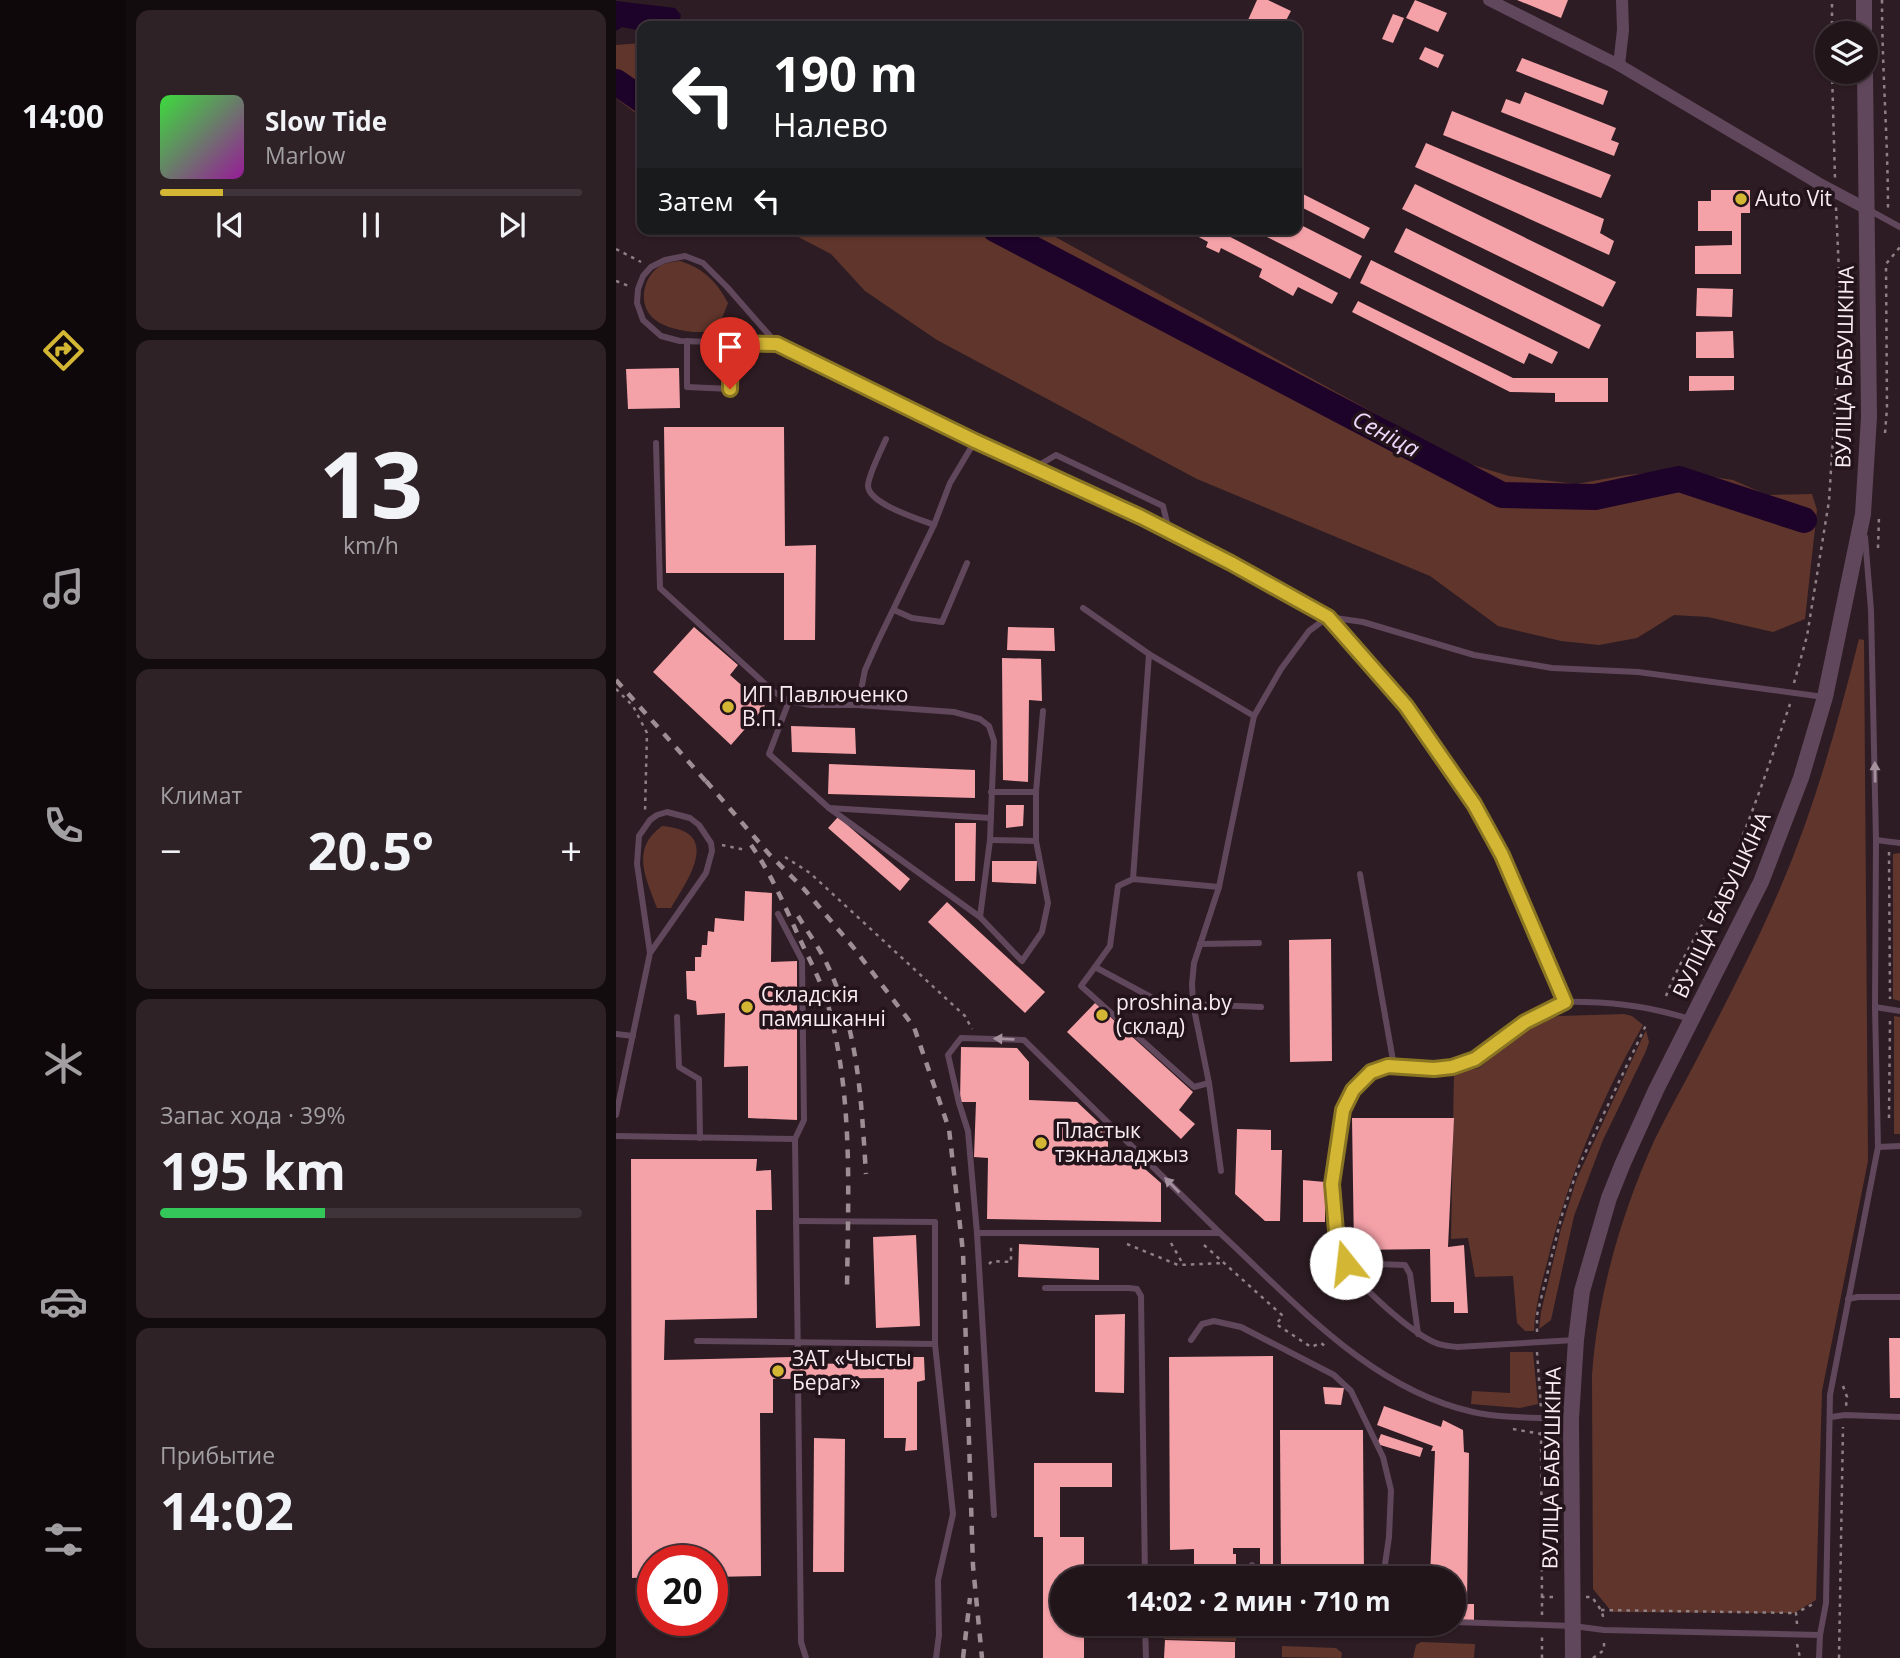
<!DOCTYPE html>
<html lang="ru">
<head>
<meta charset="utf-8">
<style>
	body { margin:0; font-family:"Open Sans",sans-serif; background:#2e2227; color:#f1f3f6; height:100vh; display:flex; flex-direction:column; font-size:26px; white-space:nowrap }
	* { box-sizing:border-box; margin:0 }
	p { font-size:23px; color:#a29fa2 }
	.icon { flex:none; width:38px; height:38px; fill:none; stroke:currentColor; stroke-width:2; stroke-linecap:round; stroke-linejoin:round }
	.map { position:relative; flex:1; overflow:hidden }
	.panel { display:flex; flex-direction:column; gap:10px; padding:10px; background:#130c0e; width:490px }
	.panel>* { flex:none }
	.guide { position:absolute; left:21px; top:21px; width:665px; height:214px; border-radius:14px; box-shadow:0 2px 5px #0004,0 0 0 2px #3f3439; background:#202124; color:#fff; overflow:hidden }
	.buttons { position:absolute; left:1199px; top:21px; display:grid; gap:14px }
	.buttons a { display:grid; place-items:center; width:63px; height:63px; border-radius:50%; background:#22151a; box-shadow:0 2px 5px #0004,0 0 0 2px #3f3439; font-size:35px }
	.speed { position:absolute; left:21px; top:1545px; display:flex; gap:14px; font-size:35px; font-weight:700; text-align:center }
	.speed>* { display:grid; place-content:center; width:91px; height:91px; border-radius:50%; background:#22151a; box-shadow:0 2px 5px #0004,0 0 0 2px #3f3439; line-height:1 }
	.speed .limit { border:10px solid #d22; background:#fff; color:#111 }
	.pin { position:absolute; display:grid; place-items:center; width:60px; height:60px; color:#fff; margin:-72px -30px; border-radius:50% 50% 50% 0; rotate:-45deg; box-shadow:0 0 7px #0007 }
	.pin .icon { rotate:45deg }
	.me { position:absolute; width:77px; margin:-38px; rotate:344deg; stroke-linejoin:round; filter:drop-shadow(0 0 5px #0008) }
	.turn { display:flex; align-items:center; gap:24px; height:147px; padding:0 21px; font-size:32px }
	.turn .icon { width:91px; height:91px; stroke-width:2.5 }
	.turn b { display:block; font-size:49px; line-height:60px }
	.then { display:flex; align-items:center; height:66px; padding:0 21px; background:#0003; gap:14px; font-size:26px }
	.big { font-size:52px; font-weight:700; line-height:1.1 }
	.panel .card { flex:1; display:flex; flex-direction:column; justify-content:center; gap:10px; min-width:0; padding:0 24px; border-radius:14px; background:#2e2227 }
	.panel .dial { align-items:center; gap:0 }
	.dial b { font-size:91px; line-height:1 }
	.song { display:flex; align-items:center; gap:21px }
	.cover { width:84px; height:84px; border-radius:10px; background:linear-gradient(135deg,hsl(120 70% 55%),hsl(300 70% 35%)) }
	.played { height:7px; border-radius:4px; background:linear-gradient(90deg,#d4b635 15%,#3f3439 15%) }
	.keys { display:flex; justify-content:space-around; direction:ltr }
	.heat { display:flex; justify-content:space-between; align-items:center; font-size:38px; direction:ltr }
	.charge { height:10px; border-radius:5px; background:linear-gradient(90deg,#34c759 39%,#3f3439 0) }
	.trip { position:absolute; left:434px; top:1566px; width:416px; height:70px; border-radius:35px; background:#22151a; box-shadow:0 2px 5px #0004,0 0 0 2px #3f3439; font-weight:700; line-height:70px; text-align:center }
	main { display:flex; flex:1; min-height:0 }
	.dock { display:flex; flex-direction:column; width:126px; justify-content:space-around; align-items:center; background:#0e080a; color:#a29fa2 }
	.dock .icon { width:49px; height:49px }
	.dock .selected { color:#d4b635 }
	.dock b { font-size:32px; color:#f1f3f6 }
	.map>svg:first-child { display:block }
</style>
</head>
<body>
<main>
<nav class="dock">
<b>14:00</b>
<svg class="icon selected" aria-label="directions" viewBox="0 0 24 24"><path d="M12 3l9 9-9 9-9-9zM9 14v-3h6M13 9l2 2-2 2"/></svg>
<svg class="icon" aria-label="music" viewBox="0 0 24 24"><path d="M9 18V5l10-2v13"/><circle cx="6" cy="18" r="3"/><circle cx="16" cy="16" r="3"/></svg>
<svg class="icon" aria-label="phone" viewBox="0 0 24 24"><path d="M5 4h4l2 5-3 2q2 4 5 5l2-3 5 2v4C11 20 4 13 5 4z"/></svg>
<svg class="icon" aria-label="climate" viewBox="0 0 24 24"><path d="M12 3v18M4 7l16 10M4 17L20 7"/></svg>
<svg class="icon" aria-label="car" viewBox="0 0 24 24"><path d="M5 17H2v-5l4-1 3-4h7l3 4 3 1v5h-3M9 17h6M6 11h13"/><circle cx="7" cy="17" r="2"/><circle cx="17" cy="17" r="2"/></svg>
<svg class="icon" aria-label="filters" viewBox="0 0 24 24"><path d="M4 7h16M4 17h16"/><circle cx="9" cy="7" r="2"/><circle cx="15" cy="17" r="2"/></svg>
</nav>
<section class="panel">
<div class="card">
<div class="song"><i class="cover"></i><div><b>Slow Tide</b><p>Marlow</p></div></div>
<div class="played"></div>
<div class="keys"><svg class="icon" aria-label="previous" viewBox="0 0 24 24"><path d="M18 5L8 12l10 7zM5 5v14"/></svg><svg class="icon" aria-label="pause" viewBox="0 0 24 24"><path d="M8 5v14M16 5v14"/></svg><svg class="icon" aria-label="next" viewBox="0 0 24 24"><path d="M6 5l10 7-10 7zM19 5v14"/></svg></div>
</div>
<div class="card dial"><b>13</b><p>km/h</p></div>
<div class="card"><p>Климат</p>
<div class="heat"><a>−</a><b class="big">20.5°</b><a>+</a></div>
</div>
<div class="card"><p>Запас хода · 39%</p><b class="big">195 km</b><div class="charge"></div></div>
<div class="card"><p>Прибытие</p><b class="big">14:02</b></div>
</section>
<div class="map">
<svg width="1284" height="1658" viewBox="0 0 1284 1658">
	<rect width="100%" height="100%" fill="#2d1c23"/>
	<g fill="#60362c">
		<polygon points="26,43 26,118 0,98 0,45"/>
		<polygon points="167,229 425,229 847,462 893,476 960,484 1011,475 1056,471 1117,480 1151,495 1196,494 1201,510 1189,619 1157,632 1092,617 1058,615 1021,638 983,645 945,641 882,626 814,576 581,479 321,340 249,291 215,254"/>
		<path d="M64 261C87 268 101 282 112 303L103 326C98 328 92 331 87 332 73 333 45 328 35 316 21 300 29 272 48 264 53 262 59 262 64 261Z"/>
		<path d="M1243 639 1248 640 1252 1161 1206 1391 1200 1600 1178 1613 996 1612 977 1589 976 1375C982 1293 1005 1215 1038 1141 1051 1114 1066 1088 1080 1061 1107 1008 1135 955 1159 900 1197 814 1220 730 1243 639Z"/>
		<path d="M46 826C106 831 74 877 55 908H41C30 878 14 849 46 826Z"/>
		<polygon points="1284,853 1284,1001 1277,999 1277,854"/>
		<path d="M1008 1014 1016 1016 1027 1025C985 1099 951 1180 931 1263 925 1285 919 1308 918 1331H909L901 1323 897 1276 859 1277 852 1238 835 1239 838 1074 863 1068 912 1028 932 1019 943 1016Z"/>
		<polygon points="1278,1016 1284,1017 1284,1134 1278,1134"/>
		<polygon points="1030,1030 1033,1042 1030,1051 987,1140 958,1216 935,1320 923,1329 925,1312 945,1229 961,1178"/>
		<polygon points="894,1352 917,1352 922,1404 904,1408 855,1404 856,1391 894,1393"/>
		<polygon points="553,1631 616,1633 620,1635 620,1641 548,1639 549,1633"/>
		<polygon points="805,1642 859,1644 858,1658 797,1658 800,1645"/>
		<polygon points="666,1646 720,1648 726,1653 725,1658 666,1657"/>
	</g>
	<polygon fill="#1d0229" points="0,1 59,8 65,15 62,26 26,26 26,31 6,27 0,31"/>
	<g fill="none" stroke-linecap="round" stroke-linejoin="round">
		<g stroke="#1d0229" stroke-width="26">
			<polyline points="0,82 26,100"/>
			<polyline points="379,229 886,495 979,497 1063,479 1188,520"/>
		</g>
	</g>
	<g fill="#f5a1a8">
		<polygon points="641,0 652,0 675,11 667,26 646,26 632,20"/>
		<polygon points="799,0 831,13 822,32 790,18"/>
		<polygon points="901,0 952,0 945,18"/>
		<polygon points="777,14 788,18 777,43 766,39"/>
		<polygon points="809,47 828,55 822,68 803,59"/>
		<polygon points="906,58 992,91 987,105 900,71"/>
		<polygon points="909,92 1000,128 995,140 1003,143 998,156 885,112 890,99 904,104"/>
		<polygon points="836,111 995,175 985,198 827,135"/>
		<polygon points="810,143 988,219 984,233 998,241 993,255 799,167"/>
		<polygon points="799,184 1000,282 987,307 786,209"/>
		<polygon points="1095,190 1134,190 1134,213 1125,213 1125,274 1079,274 1079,246 1116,245 1116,231 1082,231 1082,201 1095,201"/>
		<polygon points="681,191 754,228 748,239 681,205"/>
		<polygon points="681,223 746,256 734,279 635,229 681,229"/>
		<polygon points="790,228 985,325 973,349 778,252"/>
		<polygon points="568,229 599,229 722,293 716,304 682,287 677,296 643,277 646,269 605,248 603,253 590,247 592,242"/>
		<polygon points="755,260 942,352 936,364 913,353 908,364 744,283"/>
		<polygon points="1081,288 1117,289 1116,317 1080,316"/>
		<polygon points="742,301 897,378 992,378 992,402 939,402 939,393 894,392 736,312"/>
		<polygon points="1117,331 1118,358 1080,358 1080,332"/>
		<polygon points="63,368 64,408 12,409 10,369"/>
		<polygon points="1073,376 1118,376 1118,390 1073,391"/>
		<polygon points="48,427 168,427 169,546 200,545 199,640 168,640 168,573 50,573"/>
		<polygon points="78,627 122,665 114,675 149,706 115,745 37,672"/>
		<polygon points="392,627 438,628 439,651 391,650"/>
		<polygon points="386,658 425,659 426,701 413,700 412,782 387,780"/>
		<polygon points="175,726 239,728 240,754 176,752"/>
		<polygon points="213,764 359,770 359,798 212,794"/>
		<polygon points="390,805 408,805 407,826 390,828"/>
		<polygon points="222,817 294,879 284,891 212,828"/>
		<polygon points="339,823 360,823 359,881 339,881"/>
		<polygon points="376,861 421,861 420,884 376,882"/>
		<polygon points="129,891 156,893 155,962 181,961 181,1120 132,1118 132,1066 108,1067 109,1013 81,1015 80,1001 71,999 70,971 79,971 79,957 85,957 86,945 91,945 92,931 98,932 99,918 128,921"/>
		<polygon points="331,902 429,992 409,1013 312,922"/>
		<polygon points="715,939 716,1061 674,1062 673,940"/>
		<polygon points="479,1003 577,1092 563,1110 579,1124 565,1139 451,1032"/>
		<polygon points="345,1047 401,1048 413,1062 413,1100 461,1102 492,1131 492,1156 514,1156 545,1183 545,1222 371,1219 372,1158 358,1157 360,1102 344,1102"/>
		<polygon points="736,1118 838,1118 832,1247 848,1245 852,1313 838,1313 838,1302 815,1302 814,1249 738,1250"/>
		<polygon points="621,1129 655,1130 655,1150 666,1150 664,1221 649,1221 619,1194"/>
		<polygon points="15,1159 141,1159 140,1171 155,1170 156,1210 140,1210 141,1318 49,1320 48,1360 177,1357 177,1364 291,1363 290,1357 308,1357 309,1380 301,1382 301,1450 289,1451 290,1438 268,1438 268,1378 157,1379 157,1413 144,1413 145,1576 96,1577 96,1561 37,1561 37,1577 16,1578"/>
		<polygon points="687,1180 709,1182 709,1222 687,1222"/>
		<polygon points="300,1235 304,1326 260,1328 257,1237"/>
		<polygon points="403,1244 483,1248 483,1280 402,1277"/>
		<polygon points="509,1314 508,1393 479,1392 479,1315"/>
		<polygon points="1273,1338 1284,1338 1284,1398 1274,1398"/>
		<polygon points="657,1356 657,1578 644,1578 644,1548 617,1548 617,1554 620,1554 620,1578 578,1578 578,1549 554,1550 553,1357"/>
		<polygon points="707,1387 728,1388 725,1405 709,1404"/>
		<polygon points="768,1406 825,1427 827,1420 847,1430 848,1452 853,1453 851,1604 858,1604 858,1621 838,1621 838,1578 814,1578 819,1451 815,1451 817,1446 761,1425"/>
		<polygon points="664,1430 747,1430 748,1578 665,1578"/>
		<polygon points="765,1434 807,1448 804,1457 761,1444"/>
		<polygon points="198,1438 229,1439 228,1572 197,1572"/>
		<polygon points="418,1463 496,1463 496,1487 444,1487 444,1537 468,1537 468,1578 446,1578 446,1624 468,1624 468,1658 427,1658 427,1537 418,1537"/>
		<polygon points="549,1640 619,1642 619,1658 548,1658"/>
	</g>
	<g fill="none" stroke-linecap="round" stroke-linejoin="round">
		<g stroke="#8f8086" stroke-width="2.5" stroke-dasharray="3.5 5" stroke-linecap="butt">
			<path d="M1266 0C1266 70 1272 140 1272 210"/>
			<polyline points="1216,33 1216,0"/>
			<polyline points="1216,72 1219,178"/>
			<polyline points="0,249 25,262"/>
			<polyline points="0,281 13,286"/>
			<polyline points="1225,315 1239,315"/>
			<polyline points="1269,433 1271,408 1270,264 1284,247"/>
			<polyline points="1262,548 1263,516"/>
			<polyline points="1178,683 1191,636 1213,501 1225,315 1220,207"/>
			<polyline points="0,689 17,706 31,733 29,812"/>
			<polyline points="106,845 130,850"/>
			<polyline points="1273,852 1274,999"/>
			<polyline points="169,857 194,873 349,1016 356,1029"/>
			<path d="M1050 996C1062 964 1081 936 1096 905 1128 840 1151 771 1174 704"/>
			<polyline points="1273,1118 1274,1020"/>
			<polyline points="555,1243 567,1264"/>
			<polyline points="511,1244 562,1265 609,1263"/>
			<polyline points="588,1245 667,1316 660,1324 695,1347 705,1343 710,1347"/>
			<polyline points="373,1264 376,1261 395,1262 395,1244"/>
			<polyline points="921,1332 921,1315 946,1215 962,1168 1030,1025"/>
			<polyline points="921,1352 925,1408"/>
			<polyline points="1227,1386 1231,1397 1230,1406"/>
			<polyline points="897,1429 925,1434"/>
			<polyline points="925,1432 926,1597"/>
			<polyline points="970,1597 976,1597 985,1610 988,1619"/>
			<polyline points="985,1610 1180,1613"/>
			<polyline points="926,1615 926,1597 939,1597"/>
			<polyline points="1181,1624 1180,1613 1199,1603"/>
			<polyline points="1181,1644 1184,1658"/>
			<polyline points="926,1658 926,1636"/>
			<polyline points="977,1658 988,1650 988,1641"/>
			<polyline points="1223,1658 1227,1427"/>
		</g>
		<g stroke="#60475b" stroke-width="6">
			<polyline points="1253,210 1284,227"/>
			<polyline points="71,341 71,387 115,389 115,343"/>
			<polyline points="161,344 64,341 45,336 27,320 21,303 22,289 27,276 35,267 49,260 69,256 87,263 111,287 161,344 359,441 525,517 615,563 712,617 747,622 858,655 936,668 1022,672 1208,697"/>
			<path d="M270 439C265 450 252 476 252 486 253 504 303 519 318 525"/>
			<polyline points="40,443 44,588 158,692 173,701 195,705 242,705 338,712 364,719 373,726 378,741 374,840 364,917"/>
			<polyline points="418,468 440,455 547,506 553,531"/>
			<polyline points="467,608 533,654"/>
			<polyline points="278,610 296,618 326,622 351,563"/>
			<polyline points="173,701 153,754 213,808 375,818"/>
			<polyline points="242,705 249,670 261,643 318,525 334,483 359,441"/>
			<polyline points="420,792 427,711"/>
			<polyline points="213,808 364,917 406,961 426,932 432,903 420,841"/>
			<polyline points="374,840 420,841 420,792 375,792"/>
			<polyline points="1260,840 1284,843"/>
			<polyline points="744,874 778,1066"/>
			<polyline points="517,879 533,654 638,716"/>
			<polyline points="162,914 186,960 188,1120 179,1139"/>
			<polyline points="584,944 643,943"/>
			<polyline points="479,967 494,946 502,886 517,879 603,887"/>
			<polyline points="1259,1007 1284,1011"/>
			<polyline points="61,1017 63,1067 83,1079 84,1138"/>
			<polyline points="0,1034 17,1036"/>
			<polyline points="593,1083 578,1087 465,986 479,967 559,1010 577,1004 645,1007"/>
			<polyline points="0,1115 34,953 21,864 23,836 34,820 41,815 51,812 74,818 83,825 95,843 96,851 90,873 34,953"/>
			<polyline points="0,1136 179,1139 182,1363"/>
			<polyline points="1262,1147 1284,1146"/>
			<polyline points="605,1171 593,1083 577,1004 576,984 578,963 603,887 638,716 665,669 693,631 712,617 790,706 858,804 886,855 949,1002"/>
			<polyline points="180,1221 319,1222 319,1344 337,1514 322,1580 323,1635 320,1658"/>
			<polyline points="361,1233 352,1131 343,1103 332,1055 345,1038 408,1040 604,1233"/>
			<polyline points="730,1263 789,1265 794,1274 802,1334"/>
			<polyline points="429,1288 513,1288 521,1289 525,1296 529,1578"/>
			<polyline points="1232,1299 1242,1297 1284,1297"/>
			<polyline points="575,1340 586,1324 598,1321 625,1327 718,1375 735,1391 767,1457 775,1490 773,1537 767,1578"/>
			<path d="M959 1340 841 1347C834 1346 827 1346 820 1343 796 1333 742 1286 730 1263 710 1227 714 1125 736 1091 763 1050 800 1076 838 1066 869 1058 898 1028 929 1012 935 1009 942 1004 948 1003 954 1001 963 1002 969 1002 1008 1003 1037 1008 1074 1019"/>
			<polyline points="81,1341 319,1344"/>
			<polyline points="182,1379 185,1642 190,1658"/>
			<polyline points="1215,1417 1229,1415 1284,1417"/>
			<path d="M378 1515 361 1233H604C679 1302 754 1389 857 1412 888 1419 922 1417 953 1419"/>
			<polyline points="636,1565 636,1578"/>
			<polyline points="838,1622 957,1626 988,1630 1204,1635"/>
			<polyline points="529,1624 530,1658"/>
			<polyline points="572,1624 701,1634 741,1634 761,1628 767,1624"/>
			<polyline points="1203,1658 1204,1635 1210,1603 1214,1395 1262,1147 1259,1007 1260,840 1255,610 1249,537"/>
		</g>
		<g stroke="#60475b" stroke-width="12">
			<polyline points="873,0 1003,65 1202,183 1251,209"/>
			<polyline points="1003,65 1007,30 1006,0"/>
		</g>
		<g stroke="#60475b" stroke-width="16">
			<polyline points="1248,0 1248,33"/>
			<polyline points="957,1658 955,1419 960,1340 966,1291 993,1198 1007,1163 1040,1090 1145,882 1185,778 1209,697 1247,514 1253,417 1249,72"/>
		</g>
		<g stroke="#9d8e93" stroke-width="4.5" stroke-dasharray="9 9" stroke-linecap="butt">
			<polyline points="0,680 95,787"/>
			<polyline points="90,781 153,854 188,889 237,947 298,1027 333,1129 347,1252 357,1566 366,1658"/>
			<path d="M135 845C154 872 168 904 182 935 191 955 203 977 210 998 238 1093 232 1193 231 1291"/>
			<path d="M182 916C191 931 202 946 210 962 243 1031 245 1099 250 1174"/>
			<polyline points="347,1658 354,1598"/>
		</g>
	</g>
	<defs><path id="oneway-solid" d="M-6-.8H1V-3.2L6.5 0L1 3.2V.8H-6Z" transform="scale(1.75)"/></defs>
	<g fill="#a5919e">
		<use href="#oneway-solid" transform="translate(1259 772) rotate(-91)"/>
		<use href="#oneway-solid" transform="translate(388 1039) rotate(-178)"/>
		<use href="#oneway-solid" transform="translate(556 1185) rotate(-135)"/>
	</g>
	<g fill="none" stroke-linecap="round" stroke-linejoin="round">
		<defs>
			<polyline id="route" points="114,389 115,343 161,344 359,441 525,517 615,563 712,617 790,706 858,804 886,855 949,1002 909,1022 859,1059 836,1067 818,1069 772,1066 755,1072 737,1090 727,1110 716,1184 720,1231 730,1263"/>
		</defs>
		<use href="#route" stroke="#8a7622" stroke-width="18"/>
		<use href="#route" stroke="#d4b635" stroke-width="12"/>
	</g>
	<g fill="#d4b635" stroke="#23131a" stroke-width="2.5">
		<circle cx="1125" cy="199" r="7"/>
		<circle cx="112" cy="707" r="7"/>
		<circle cx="131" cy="1007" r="7"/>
		<circle cx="486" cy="1015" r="7"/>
		<circle cx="425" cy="1143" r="7"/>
		<circle cx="162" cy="1371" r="7"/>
	</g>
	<g text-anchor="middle" stroke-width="7" stroke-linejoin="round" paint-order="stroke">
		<g font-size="21" fill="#f9ecf0" stroke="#23131a" text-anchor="start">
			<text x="1139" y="206">Auto Vit</text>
			<text x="126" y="702">ИП Павлюченко<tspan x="126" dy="24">В.П.</tspan></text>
			<text x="145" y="1002">Складскія<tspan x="145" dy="24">памяшканні</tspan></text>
			<text x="500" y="1010">рroshina.by<tspan x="500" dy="24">(склад)</tspan></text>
			<text x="439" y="1138">Пластык<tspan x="439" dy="24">тэкналаджыз</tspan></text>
			<text x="176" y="1366">ЗАТ «Чысты<tspan x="176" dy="24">Бераг»</tspan></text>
		</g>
		<g font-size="21" fill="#f9ecf0" stroke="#23131a">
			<text transform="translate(1229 367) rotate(-89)" y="7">ВУЛІЦА БАБУШКІНА</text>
			<text transform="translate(1106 905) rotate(-65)" y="7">ВУЛІЦА БАБУШКІНА</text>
			<text transform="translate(936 1468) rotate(-89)" y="7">ВУЛІЦА БАБУШКІНА</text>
		</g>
		<g font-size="23" font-style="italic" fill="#edd8fb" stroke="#23131a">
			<text transform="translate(770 434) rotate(28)" y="8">Сеніца</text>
		</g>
	</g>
</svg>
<div class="buttons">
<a><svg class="icon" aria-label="layers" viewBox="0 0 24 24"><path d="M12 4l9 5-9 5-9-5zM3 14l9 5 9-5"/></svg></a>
</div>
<div class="speed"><div class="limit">20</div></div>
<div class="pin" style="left:114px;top:389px;background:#d93025"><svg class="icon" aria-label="arrive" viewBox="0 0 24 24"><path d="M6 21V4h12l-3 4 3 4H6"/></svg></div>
<svg class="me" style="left:730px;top:1263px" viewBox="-20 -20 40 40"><circle r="19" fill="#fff"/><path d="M0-13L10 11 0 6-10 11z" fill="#d4b635"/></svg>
<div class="trip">14:02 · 2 мин · 710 m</div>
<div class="guide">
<div class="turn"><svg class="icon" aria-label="left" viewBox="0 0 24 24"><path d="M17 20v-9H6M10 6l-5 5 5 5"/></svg><div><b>190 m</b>Налево</div></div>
<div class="then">Затем<svg class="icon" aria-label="left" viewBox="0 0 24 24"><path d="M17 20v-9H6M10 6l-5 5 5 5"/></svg></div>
</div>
</div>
</main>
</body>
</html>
